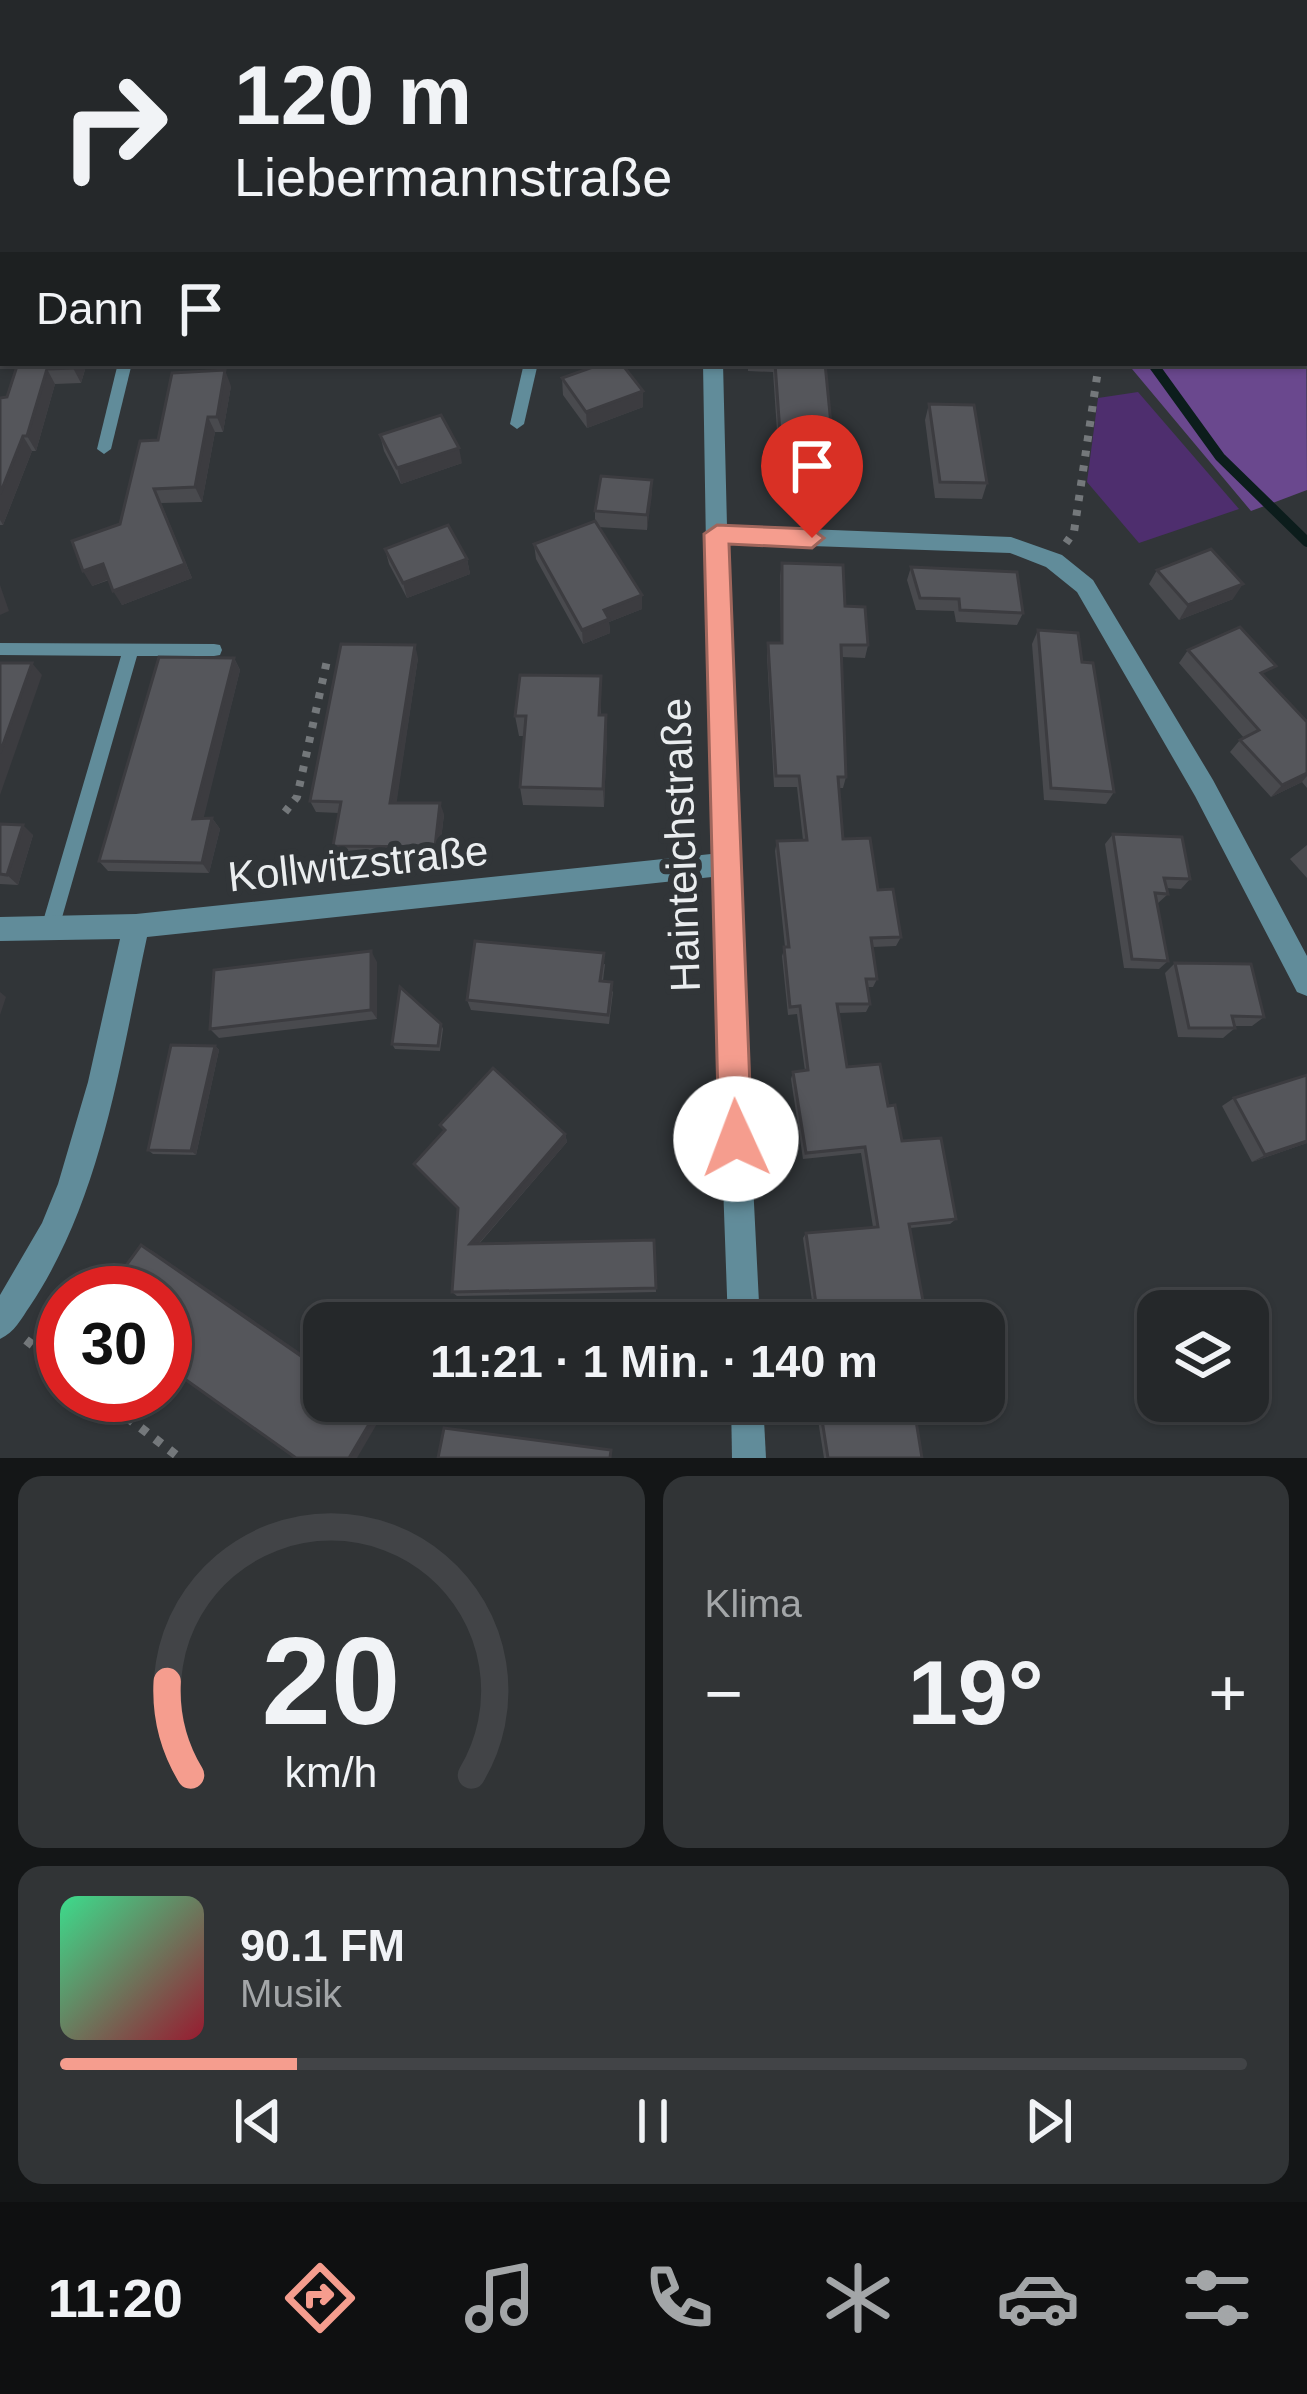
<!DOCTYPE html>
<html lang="de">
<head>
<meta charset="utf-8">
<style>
	body { margin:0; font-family:Helvetica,sans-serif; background:#313436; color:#f1f3f6; height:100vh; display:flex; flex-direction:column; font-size:45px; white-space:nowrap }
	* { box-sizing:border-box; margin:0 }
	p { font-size:39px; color:#a3a6a8 }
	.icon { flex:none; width:66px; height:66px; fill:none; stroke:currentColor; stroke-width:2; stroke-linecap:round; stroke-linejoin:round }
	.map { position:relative; height:1458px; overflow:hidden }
	.sheet { display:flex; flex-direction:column; gap:18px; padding:18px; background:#141617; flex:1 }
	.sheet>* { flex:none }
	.hud { position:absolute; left:0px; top:0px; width:1308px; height:366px; box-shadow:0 3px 9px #0004,0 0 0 3px #424447; background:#25282a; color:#f1f3f6; overflow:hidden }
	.fabs { position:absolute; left:1137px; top:1290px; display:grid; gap:24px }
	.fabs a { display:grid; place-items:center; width:132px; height:132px; border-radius:24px; background:#25282a; box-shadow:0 3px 9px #0004,0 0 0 3px #424447; font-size:60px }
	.speed { position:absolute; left:36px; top:1266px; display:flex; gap:24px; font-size:60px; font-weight:700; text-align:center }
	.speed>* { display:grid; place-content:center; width:156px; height:156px; border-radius:50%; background:#25282a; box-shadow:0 3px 9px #0004,0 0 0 3px #424447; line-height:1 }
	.speed .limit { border:18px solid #d22; background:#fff; color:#111 }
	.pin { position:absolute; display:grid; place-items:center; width:102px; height:102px; color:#fff; margin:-123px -51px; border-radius:50% 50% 50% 0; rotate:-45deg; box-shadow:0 0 12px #0007 }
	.pin .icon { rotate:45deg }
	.me { position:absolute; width:132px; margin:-66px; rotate:358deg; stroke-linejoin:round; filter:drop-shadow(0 0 9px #0008) }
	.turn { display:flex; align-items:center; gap:42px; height:252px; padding:0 36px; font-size:54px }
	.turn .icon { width:156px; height:156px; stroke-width:2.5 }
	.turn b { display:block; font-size:84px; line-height:102px }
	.then { display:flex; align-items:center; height:114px; padding:0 36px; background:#0003; gap:24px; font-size:45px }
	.big { font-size:90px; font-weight:700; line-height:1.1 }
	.sheet .card { flex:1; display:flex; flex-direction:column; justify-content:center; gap:18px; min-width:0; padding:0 42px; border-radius:24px; background:#313436 }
	.sheet .dial { align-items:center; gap:0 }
	.dial svg { height:312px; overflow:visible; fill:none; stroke:#424447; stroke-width:7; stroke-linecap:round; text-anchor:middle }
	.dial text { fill:#f1f3f6; stroke:none }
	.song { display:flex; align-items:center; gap:36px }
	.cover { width:144px; height:144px; border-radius:18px; background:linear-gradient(135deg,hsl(150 70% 55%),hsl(350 70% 35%)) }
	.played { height:12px; border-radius:6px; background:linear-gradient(90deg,#f59d8e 20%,#424447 20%) }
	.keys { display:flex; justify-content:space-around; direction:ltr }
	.heat { display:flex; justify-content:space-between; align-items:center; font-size:66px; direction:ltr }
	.sheet .tiles { flex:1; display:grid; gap:18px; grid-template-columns:1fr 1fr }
	.card:last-child { grid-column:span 2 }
	.trip { position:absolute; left:303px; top:1302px; width:702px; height:120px; border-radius:24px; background:#25282a; box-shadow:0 3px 9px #0004,0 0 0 3px #424447; font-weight:700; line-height:120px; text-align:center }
	.tab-bar { display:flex; height:192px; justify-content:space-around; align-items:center; background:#0f1011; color:#a3a6a8 }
	.tab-bar .icon { width:84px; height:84px }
	.tab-bar .on { color:#f59d8e }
	.tab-bar b { font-size:54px; color:#f1f3f6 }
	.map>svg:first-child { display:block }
</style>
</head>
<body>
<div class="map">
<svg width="1307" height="1458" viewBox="0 0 1307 1458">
	<rect width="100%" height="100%" fill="#313538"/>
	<polygon fill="#4e2e6e" points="1138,392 1239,509 1139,543 1087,482 1098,398"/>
	<polygon fill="#6a488e" points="1305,73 1307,490 1251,511 1127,363 1305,363"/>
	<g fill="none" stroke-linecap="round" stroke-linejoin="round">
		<g stroke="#0c1d1c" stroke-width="9">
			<polyline points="909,0 928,3"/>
			<polyline points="1204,0 1226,3"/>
		</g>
		<polyline stroke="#0c1d1c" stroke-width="10" points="1152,363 1220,457 1307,542"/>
		<g stroke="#74787b" stroke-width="8" stroke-dasharray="6 9" stroke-linecap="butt">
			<polyline points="1066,543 1074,532 1099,363"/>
			<polyline points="285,812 297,797 328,656"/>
		</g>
		<g stroke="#74787b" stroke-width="9" stroke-dasharray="8 10" stroke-linecap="butt">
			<polyline points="26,1340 63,1368"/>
			<polyline points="98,1395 180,1458"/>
		</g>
		<g fill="#618c9a" fill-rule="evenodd">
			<polygon points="118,363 132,363 111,449 104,454 97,449"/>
			<polygon points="524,363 538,363 524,424 517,429 510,424"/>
			<polygon points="0,643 214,644 220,645 222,650 220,655 214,656 137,656 59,928 56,934 50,937 44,934 41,928 121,656 0,655"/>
		</g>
		<g fill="#618c9a" fill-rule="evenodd">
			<rect x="0" y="209" width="3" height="10"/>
			<path d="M703 363H723L727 526 1011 537 1062 555 1093 580 1213 780 1307 956V996L1297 992 1195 796 1077 592 1046 567 1010 553 728 543 737 864 760 1323H728L712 877 147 937C120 1062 102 1198 30 1306 21 1319 15 1332 0 1339V1295L42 1223 58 1184 88 1082 120 939 0 941V917L136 914 711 854Z"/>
			<polygon points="731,1401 763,1401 766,1458 732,1458"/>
		</g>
	</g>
	<g fill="#494a4e">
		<polygon points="18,363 87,363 81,383 55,384 36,451 32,451 3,525 0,525 0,398 7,397"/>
		<polygon points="142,363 201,363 201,365 144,367"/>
		<polygon points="748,363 825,363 836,475 833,490 781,490 773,372 748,371"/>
		<polygon points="562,378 643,391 643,407 587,428 563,395"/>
		<polygon points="231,386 223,432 215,432 202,502 161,503 192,578 122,605 109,580 92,586 158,440"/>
		<polygon points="929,404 987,483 982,499 935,498 925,420"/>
		<polygon points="380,435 462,463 401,484 384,451"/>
		<polygon points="652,480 647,530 598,527 642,609 609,622 610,633 583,644 536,559 534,544 595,522 595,511"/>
		<polygon points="385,549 467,559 470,574 407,598 389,564"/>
		<polygon points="782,563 845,606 868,645 865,658 842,657 846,777 843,788 839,788 843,839 878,890 901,937 896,946 873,947 877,979 873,987 868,987 870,1004 866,1012 839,1013 847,1067 888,1106 902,1141 956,1219 950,1224 910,1228 927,1323 882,1323 879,1309 814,1315 803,1238 806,1233 873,1227 861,1153 803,1159 791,1079 793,1072 805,1071 797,1014 788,1015 782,956 785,947 775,851 777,841 803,840 797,787 774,787 767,655 768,643 781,643 780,576"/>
		<polygon points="911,567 1023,613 1017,625 956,622 954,611 916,610 907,580"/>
		<polygon points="1157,570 1233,599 1179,620 1149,584"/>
		<polygon points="1038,630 1082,662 1114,792 1106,804 1044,800 1032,644"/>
		<polygon points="1188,650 1266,678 1307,722 1307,788 1302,782 1271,797 1230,752 1240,740 1244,738 1179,663"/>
		<polygon points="234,658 240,670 203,818 212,818 220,829 209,873 108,871 99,861"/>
		<polygon points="418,658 396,803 444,814 439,857 338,856 333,846 339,813 316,812 310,801"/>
		<polygon points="601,676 601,715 606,715 607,735 604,807 523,805 520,787 524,736 519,736 515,716"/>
		<polygon points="0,824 33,835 18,885 0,884"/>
		<polygon points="1113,834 1190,879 1181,889 1166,888 1168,894 1157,904 1168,961 1159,969 1124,968 1105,844"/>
		<polygon points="1307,845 1307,878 1290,859"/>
		<polygon points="377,962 377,1019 219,1038 210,1029"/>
		<polygon points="1175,963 1264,1017 1252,1026 1234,1026 1235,1028 1223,1038 1178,1037 1165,973"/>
		<polygon points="605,964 603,981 613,992 609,1024 471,1010 467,1000"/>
		<polygon points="441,1024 443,1029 440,1051 395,1049 392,1044"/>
		<polygon points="215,1046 219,1050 196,1155 153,1154 148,1150"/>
		<polygon points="1307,1075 1307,1143 1252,1162 1222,1106 1234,1098"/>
		<polygon points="440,1125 565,1134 567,1142 479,1244 654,1240 656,1292 457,1296 452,1292 458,1209 414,1164 444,1131"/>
		<polygon points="815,1401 926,1401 914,1408 922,1458 824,1458"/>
	</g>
	<g fill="#3c3c40">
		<polygon points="3,153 3,173 1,173 0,154"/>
		<polygon points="75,363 87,363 81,383 73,368"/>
		<polygon points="47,369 55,384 36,451 27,436"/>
		<polygon points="225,370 231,386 223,432 217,417"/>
		<polygon points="643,391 643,407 587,428 586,412"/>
		<polygon points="208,417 215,432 202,502 195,487"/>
		<polygon points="23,436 32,451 3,525 0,520 0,494"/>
		<polygon points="459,448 462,463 401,484 397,468"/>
		<polygon points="652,480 652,495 647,530 647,515"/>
		<polygon points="154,489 192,578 122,605 113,591"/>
		<polygon points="467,559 470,574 407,598 403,583"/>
		<polygon points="103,564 112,578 92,586 83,571"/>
		<polygon points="1243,584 1233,599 1179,620 1188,605"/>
		<polygon points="0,585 9,611 0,615"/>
		<polygon points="642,595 642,609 609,622 610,633 583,644 582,630 604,610"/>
		<polygon points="415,645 418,658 395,814 390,803"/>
		<polygon points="234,658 240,670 201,829 193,819"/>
		<polygon points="32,663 42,675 0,795 0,753"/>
		<polygon points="606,715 607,735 604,807 603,789"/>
		<polygon points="1307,773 1307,776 1302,782 1271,797 1282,785"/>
		<polygon points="440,803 444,814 439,857 435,847"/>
		<polygon points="212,818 220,829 209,873 202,863"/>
		<polygon points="23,825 33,835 18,885 7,875"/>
		<polygon points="371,951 377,962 377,1019 371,1010"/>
		<polygon points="0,992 6,997 0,1015"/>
		<polygon points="215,1046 219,1050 196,1155 191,1151"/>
		<polygon points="565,1134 567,1142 474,1249 470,1244"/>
		<polygon points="1307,1141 1307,1143 1252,1162 1265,1155"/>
		<polygon points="141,1245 153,1251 324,1369 324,1372"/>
		<polygon points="367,1401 371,1401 385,1410 357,1458 349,1458"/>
	</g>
	<g fill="#55565b" stroke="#3c3c40" stroke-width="3">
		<polygon points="21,0 275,0 264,3 23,3"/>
		<polygon points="505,0 565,0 566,3 475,3"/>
		<polygon points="3,63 3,153 0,154 0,64"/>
		<polygon points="18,363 75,363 73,368 47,369 27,436 23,436 0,494 0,398 7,397"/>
		<polygon points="604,363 621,363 643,391 586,412 562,378"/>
		<polygon points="775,363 825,363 836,475 783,475"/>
		<polygon points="225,370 217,417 208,417 195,487 154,489 185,564 113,591 103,564 83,571 72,541 120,524 140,441 158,440 172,373"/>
		<polygon points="929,404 974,405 987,483 940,482"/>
		<polygon points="441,415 459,448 397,468 380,435"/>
		<polygon points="601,476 652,480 647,515 595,511"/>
		<polygon points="595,521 642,595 604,610 609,619 582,630 534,544"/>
		<polygon points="448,525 467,559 403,583 385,549"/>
		<polygon points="1211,549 1243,584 1188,605 1157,570"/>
		<polygon points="782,563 843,565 845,606 865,607 868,645 841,645 846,777 838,777 843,839 870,838 878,890 893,889 901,937 871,938 877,979 866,979 870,1004 837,1004 847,1067 880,1064 888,1106 895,1105 902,1141 941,1138 956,1219 909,1224 927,1323 887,1323 884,1305 817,1311 806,1233 878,1227 865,1147 806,1153 793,1072 808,1070 800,1006 790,1007 784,947 789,947 777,841 807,840 799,776 776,776 768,643 782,643"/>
		<polygon points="911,567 1017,572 1023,613 960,610 959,599 920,598"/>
		<polygon points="1240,627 1276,666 1261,673 1307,722 1307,773 1282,785 1240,740 1259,730 1188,650"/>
		<polygon points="1038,630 1078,633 1082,662 1093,663 1114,792 1051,788"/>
		<polygon points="341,644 415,645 390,803 440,803 435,847 333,846 341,802 310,801"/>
		<polygon points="159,657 234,658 193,819 212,818 202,863 99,861"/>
		<polygon points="0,663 32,663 0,753"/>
		<polygon points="520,675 601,676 599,715 606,715 603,789 520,787 526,716 515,716"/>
		<polygon points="0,824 23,825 7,875 0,874"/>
		<polygon points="1113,834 1182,837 1190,879 1164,878 1168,894 1155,893 1168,961 1132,959"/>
		<polygon points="475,941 604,953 600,981 612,982 608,1015 467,1000"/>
		<polygon points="371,951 371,1010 210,1029 214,970"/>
		<polygon points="1175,963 1251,964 1264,1017 1232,1016 1235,1028 1189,1028"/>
		<polygon points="400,987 441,1024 438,1046 392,1044"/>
		<polygon points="171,1045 215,1046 191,1151 148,1150"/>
		<polygon points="493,1068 565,1134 470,1244 654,1240 656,1288 452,1292 458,1208 414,1164 445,1130 440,1125"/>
		<polygon points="1307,1075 1307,1141 1265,1155 1234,1098"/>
		<polygon points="141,1245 324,1372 324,1401 367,1401 378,1409 349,1458 296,1458 165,1365 165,1293 106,1293"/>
		<polygon points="615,1401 661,1401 661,1412 614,1411"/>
		<polygon points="819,1401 926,1401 914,1408 922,1458 828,1458"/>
		<polygon points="444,1428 611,1450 610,1458 438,1458"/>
	</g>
	<polygon fill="#f59d8e" stroke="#9f665c" stroke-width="3" points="717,525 812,529 824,538 812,548 729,544 752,1139 747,1151 736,1156 724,1151 719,1139 704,534"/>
	<g text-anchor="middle" stroke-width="12" stroke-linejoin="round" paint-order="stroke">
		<g font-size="42" fill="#eaedef" stroke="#313538">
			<text transform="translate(680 845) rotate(-92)" y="15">Hainteichstraße</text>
			<text transform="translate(358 863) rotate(-6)" y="15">Kollwitzstraße</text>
		</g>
	</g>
</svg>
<div class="fabs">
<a><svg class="icon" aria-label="layers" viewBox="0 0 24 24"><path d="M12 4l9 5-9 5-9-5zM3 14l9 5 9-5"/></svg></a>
</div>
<div class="speed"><div class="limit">30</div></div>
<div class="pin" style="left:812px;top:538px;background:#d93025"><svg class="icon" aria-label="arrive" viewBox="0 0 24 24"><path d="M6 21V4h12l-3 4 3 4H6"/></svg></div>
<svg class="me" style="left:736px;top:1139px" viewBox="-20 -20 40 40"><circle r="19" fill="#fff"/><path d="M0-13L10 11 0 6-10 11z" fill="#f59d8e"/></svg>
<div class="trip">11:21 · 1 Min. · 140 m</div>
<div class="hud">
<div class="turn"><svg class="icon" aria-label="right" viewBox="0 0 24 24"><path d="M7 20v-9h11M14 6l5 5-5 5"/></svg><div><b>120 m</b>Liebermannstraße</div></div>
<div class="then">Dann<svg class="icon" aria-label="arrive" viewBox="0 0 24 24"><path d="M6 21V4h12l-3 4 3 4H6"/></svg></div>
</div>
</div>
<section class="sheet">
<div class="tiles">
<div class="card dial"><svg viewBox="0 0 100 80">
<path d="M14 69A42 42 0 1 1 86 69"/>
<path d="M14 69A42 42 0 0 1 8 45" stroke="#f59d8e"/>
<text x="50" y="56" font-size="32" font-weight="700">20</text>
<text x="50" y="72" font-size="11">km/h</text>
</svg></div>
<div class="card"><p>Klima</p>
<div class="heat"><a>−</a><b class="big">19°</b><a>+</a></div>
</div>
<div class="card">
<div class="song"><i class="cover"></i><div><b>90.1 FM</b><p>Musik</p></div></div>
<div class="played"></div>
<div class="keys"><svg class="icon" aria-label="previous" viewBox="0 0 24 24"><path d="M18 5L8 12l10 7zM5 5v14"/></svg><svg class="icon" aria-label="pause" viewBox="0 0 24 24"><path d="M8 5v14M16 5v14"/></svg><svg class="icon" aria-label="next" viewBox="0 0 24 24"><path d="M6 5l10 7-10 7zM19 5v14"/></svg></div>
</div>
</div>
</section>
<nav class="tab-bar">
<b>11:20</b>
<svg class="icon on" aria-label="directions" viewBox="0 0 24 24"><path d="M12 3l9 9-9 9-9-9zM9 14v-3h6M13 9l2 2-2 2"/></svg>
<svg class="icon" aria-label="music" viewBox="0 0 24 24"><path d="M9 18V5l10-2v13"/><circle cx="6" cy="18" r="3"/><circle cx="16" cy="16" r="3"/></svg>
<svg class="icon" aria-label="phone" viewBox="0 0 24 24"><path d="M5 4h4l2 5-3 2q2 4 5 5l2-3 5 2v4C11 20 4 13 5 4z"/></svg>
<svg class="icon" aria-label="climate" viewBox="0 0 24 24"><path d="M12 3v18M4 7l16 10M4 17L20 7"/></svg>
<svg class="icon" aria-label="car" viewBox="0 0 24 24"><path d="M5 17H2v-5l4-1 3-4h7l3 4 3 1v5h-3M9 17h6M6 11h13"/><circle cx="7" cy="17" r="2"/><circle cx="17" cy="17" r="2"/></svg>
<svg class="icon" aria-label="filters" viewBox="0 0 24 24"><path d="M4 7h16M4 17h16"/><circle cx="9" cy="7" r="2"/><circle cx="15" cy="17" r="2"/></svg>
</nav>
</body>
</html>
